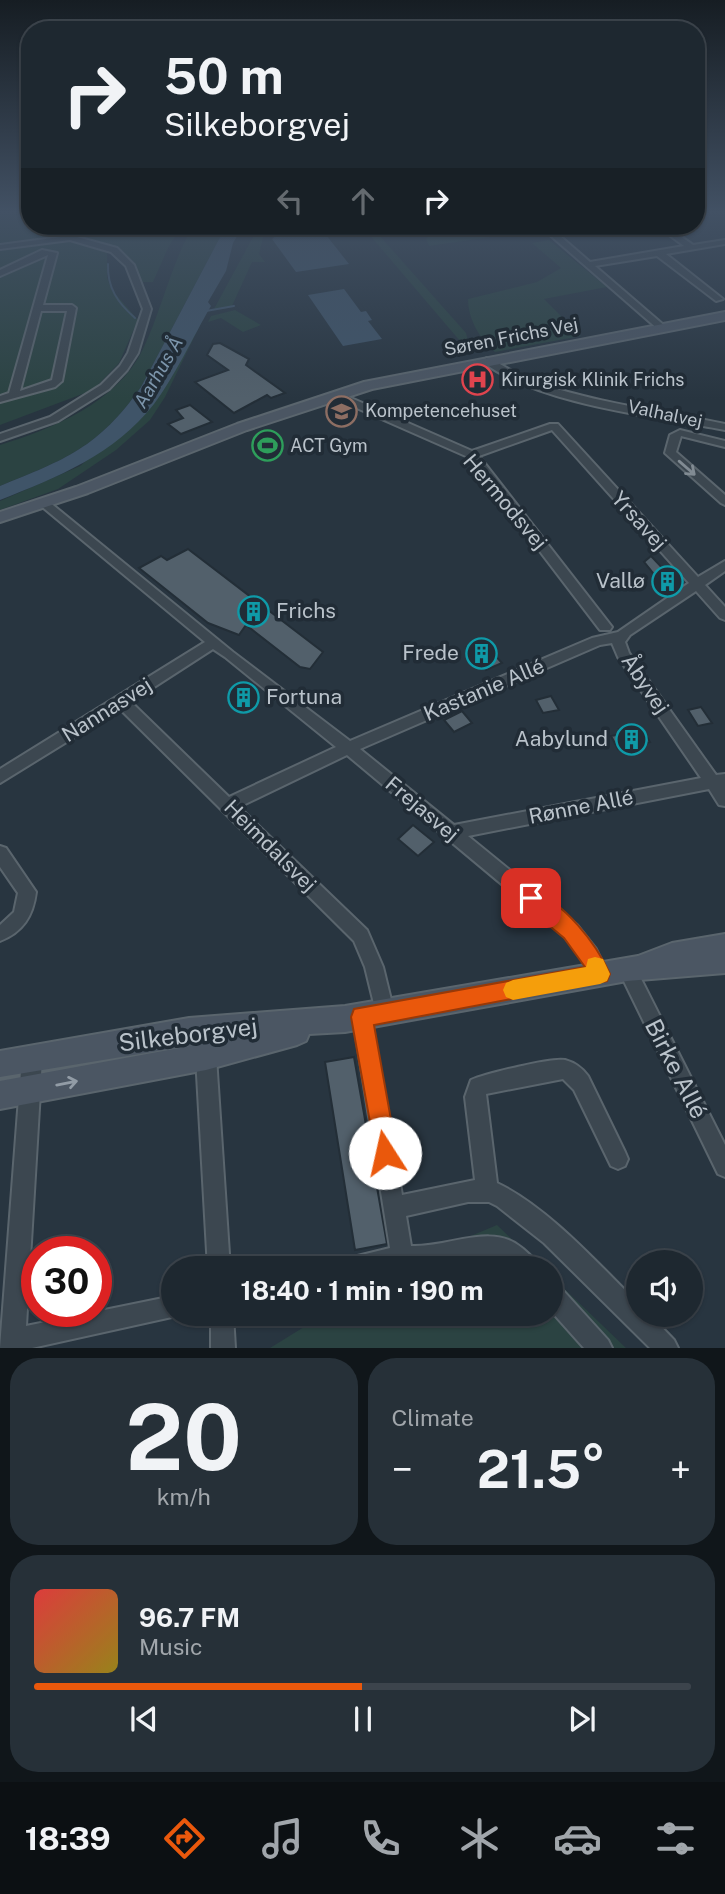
<!DOCTYPE html>
<html lang="en">
<head>
<meta charset="utf-8">
<style>
	body { margin:0; font-family:"Public Sans",sans-serif; background:#263038; color:#f1f3f6; height:100vh; display:flex; flex-direction:column; font-size:26px; white-space:nowrap }
	* { box-sizing:border-box; margin:0 }
	p { font-size:23px; color:#a1a6ab }
	.icon { flex:none; width:38px; height:38px; fill:none; stroke:currentColor; stroke-width:2; stroke-linecap:round; stroke-linejoin:round }
	.map { position:relative; height:1348px; overflow:hidden }
	.panel { display:flex; flex-direction:column; gap:10px; padding:10px; background:#10161a; flex:1 }
	.panel>* { flex:none }
	.banner { position:absolute; left:21px; top:21px; width:684px; height:214px; border-radius:28px; box-shadow:0 2px 5px #0004,0 0 0 2px #3c444c; background:#1e2830; color:#f1f3f6; overflow:hidden }
	.fabs { position:absolute; left:626px; top:1250px; display:grid; gap:14px }
	.fabs a { display:grid; place-items:center; width:77px; height:77px; border-radius:50%; background:#1e2830; box-shadow:0 2px 5px #0004,0 0 0 2px #3c444c; font-size:35px }
	.speed { position:absolute; left:21px; top:1236px; display:flex; gap:14px; font-size:35px; font-weight:700; text-align:center }
	.speed>* { display:grid; place-content:center; width:91px; height:91px; border-radius:50%; background:#1e2830; box-shadow:0 2px 5px #0004,0 0 0 2px #3c444c; line-height:1 }
	.speed .limit { border:10px solid #d22; background:#fff; color:#111 }
	.pin { position:absolute; display:grid; place-items:center; width:60px; height:60px; color:#fff; margin:-30px; border-radius:14px; box-shadow:0 4px 10px #0006 }
	.me { position:absolute; width:77px; margin:-38px; rotate:350deg; stroke-linejoin:round; filter:drop-shadow(0 0 5px #0008) }
	.turn { display:flex; align-items:center; gap:24px; height:147px; padding:0 28px; font-size:32px }
	.turn .icon { width:91px; height:91px; stroke-width:2.5 }
	.turn b { display:block; font-size:49px; line-height:60px }
	.lanes { display:flex; align-items:center; height:66px; padding:0 28px; background:#0003; justify-content:center; gap:35px; direction:ltr }
	.lanes .off { opacity:.35 }
	.big { font-size:52px; font-weight:700; line-height:1.1 }
	.panel .card { flex:1; display:flex; flex-direction:column; justify-content:center; gap:10px; min-width:0; padding:0 24px; border-radius:28px; background:#263038 }
	.panel .dial { align-items:center; gap:0 }
	.dial b { font-size:91px; line-height:1 }
	.song { display:flex; align-items:center; gap:21px }
	.cover { width:84px; height:84px; border-radius:10px; background:linear-gradient(135deg,hsl(0 70% 55%),hsl(50 70% 35%)) }
	.played { height:7px; border-radius:4px; background:linear-gradient(90deg,#ea580c 50%,#3c444c 50%) }
	.keys { display:flex; justify-content:space-around; direction:ltr }
	.heat { display:flex; justify-content:space-between; align-items:center; font-size:38px; direction:ltr }
	.panel .tiles { flex:1; display:grid; gap:10px; grid-template-columns:1fr 1fr }
	.card:last-child { grid-column:span 2 }
	.trip { position:absolute; left:161px; top:1256px; width:402px; height:70px; border-radius:35px; background:#1e2830; box-shadow:0 2px 5px #0004,0 0 0 2px #3c444c; font-weight:700; line-height:70px; text-align:center }
	.menu { display:flex; height:112px; justify-content:space-around; align-items:center; background:#0c1013; color:#a1a6ab }
	.menu .icon { width:49px; height:49px }
	.menu .current { color:#ea580c }
	.menu b { font-size:32px; color:#f1f3f6 }
	.map>svg:first-child { display:block }
</style>
</head>
<body>
<div class="map">
<svg width="725" height="1348" viewBox="0 0 725 1348">
	<rect width="100%" height="100%" fill="#283540"/>
	<g fill="#2b4342">
		<polygon points="0,210 30,210 30,226 87,226 51,239 0,246"/>
		<polygon points="95,226 181,226 168,248 153,282 141,282 125,254 80,235"/>
		<path d="M193 226H226L141 387C98 448 66 459 0 486V445C52 429 118 402 143 349 162 309 171 264 193 226Z"/>
		<polygon points="259,226 271,226 265,230 259,254 265,262 252,262 232,306 214,309"/>
		<polygon points="362,226 371,226 466,333 468,341 460,341"/>
		<polygon points="437,226 567,226 429,246 426,239"/>
		<path d="M549 240 607 287 544 299 581 336 495 352C479 338 468 319 468 299L537 282 561 268 532 243Z"/>
		<polygon points="53,241 80,243 107,252 107,278 112,290 138,320 119,363 93,390 0,425 0,251"/>
		<polygon points="235,310 261,325 243,332 221,318 208,322 211,316"/>
		<polygon points="205,315 165,397 150,420 116,450 58,489 0,510 0,501 80,466 155,402"/>
		<polygon points="497,1225 543,1269 399,1269 411,1261"/>
		<polygon points="551,1276 626,1348 270,1348 325,1314 551,1314"/>
	</g>
	<g fill="#3f5468">
		<path d="M226 226H243L233 243 226 271 208 302 211 306C194 335 174 378 154 404 114 455 58 477 0 500V486C66 459 98 448 141 387Z"/>
		<polygon points="285,226 319,226 349,264 296,272 272,239 276,236 270,228"/>
		<polygon points="344,289 361,312 366,311 372,320 368,321 382,339 343,346 308,295"/>
	</g>
	<g fill="none" stroke-linecap="round" stroke-linejoin="round">
		<g stroke="#3f5468" stroke-width="2">
			<path d="M108 264C107 288 118 303 135 318"/>
			<polyline points="206,311 234,306"/>
		</g>
	</g>
	<g fill="#52606b" stroke="#232e37" stroke-width="2">
		<polygon points="220,343 249,359 246,365 285,393 271,398 267,395 234,413 195,382 228,370 207,355 213,344"/>
		<polygon points="190,405 212,422 181,434 168,424 183,418 176,410"/>
		<polygon points="188,549 323,652 310,669 300,667 246,625 239,635 208,623 139,568 161,556 167,560"/>
		<polygon points="651,556 668,574 680,584 665,588 644,562"/>
		<polygon points="482,641 502,663 486,670 467,647"/>
		<polygon points="551,696 559,710 543,713 536,700"/>
		<polygon points="701,707 712,723 698,726 688,710"/>
		<polygon points="462,711 472,723 454,732 444,720"/>
		<polygon points="631,726 633,730 642,729 650,742 618,749 611,736 622,734 619,729"/>
		<polygon points="413,825 434,842 418,856 398,839"/>
		<polygon points="354,1057 387,1244 355,1250 325,1062"/>
	</g>
	<g fill="none" stroke-linecap="round" stroke-linejoin="round">
		<defs>
			<g id="street">
				<polygon points="696,210 705,210 696,213"/>
				<polygon points="86,226 95,226 77,237 117,248 134,265 151,309 138,353 127,370 109,389 58,421 0,441 0,434 50,417 101,385 120,366 128,353 143,309 126,266 111,252 70,240 0,249 0,245 68,236"/>
				<polygon points="592,226 607,226 560,236 590,262 684,246 657,226 666,226 693,245 725,240 725,244 666,254 723,299 716,301 657,256 595,266 667,328 659,330 550,235"/>
				<path d="M42 250 57 253 43 305H72L76 308 62 381 55 387 0 402V396L9 393 48 255 0 276V270ZM41 311H67L52 380 20 391Z"/>
				<path d="M487 358C503 364 517 376 535 382 596 403 662 411 725 424V430C653 416 543 405 484 363L482 361Z"/>
				<path d="M340 391 351 398 472 451 550 424H558L698 577 725 561V571L705 585 725 607V620L720 618 696 591 630 635 625 642 629 653 716 775 725 774V806L719 805 709 789 468 836 577 925 596 949 608 974 605 980 599 983 593 980 584 961 565 937 347 755 239 807 367 930 383 967 394 1012 392 1018 385 1021 378 1018 376 1012 365 967 354 941 120 709 0 783V769L205 642 40 505V501H48L233 652 350 741 592 638 618 632 689 583 552 430 479 456 612 627 610 630H600L468 457 343 402 335 394ZM612 643 618 657 701 778 454 825 360 749 600 645ZM213 649 225 657 336 747 229 797 131 702Z"/>
				<polygon points="680,430 725,441 725,447 681,436 676,452 725,495 725,505 721,503 665,453 670,435"/>
				<path d="M0 846 6 848 36 892C33 916 23 932 0 941V925L14 912 18 893 0 867Z"/>
				<polygon points="627,960 633,963 725,1145 725,1177 718,1174 621,975 618,969 621,963"/>
				<path d="M362 1008 369 1011 371 1017 402 1195 475 1180 465 1097 471 1080C485 1074 552 1057 565 1060 576 1063 582 1068 588 1076L625 1152 628 1159 625 1166 618 1169 611 1166 574 1090 563 1079 486 1094 497 1183C548 1207 599 1265 639 1304V1314H649L674 1340 678 1348H650L544 1243 497 1206 489 1202H468L406 1216 411 1246C448 1248 492 1222 522 1248 530 1255 536 1260 540 1269H512L500 1258 492 1257 431 1269H334L337 1261 390 1248 353 1017 355 1011Z"/>
				<polygon points="206,1047 213,1050 216,1057 230,1269 208,1269 196,1057 199,1050"/>
				<polygon points="32,1048 39,1051 42,1058 26,1326 173,1296 173,1314 181,1315 32,1348 0,1348 22,1058 25,1051"/>
				<polygon points="551,1283 559,1286 608,1340 612,1348 584,1348 551,1311"/>
				<polygon points="211,1314 233,1314 235,1348 211,1348"/>
			</g>
			<g id="secondary">
				<polygon points="725,312 725,320 372,389 247,430 88,493 0,522 0,512 76,487 237,424 364,382"/>
				<polygon points="725,934 725,973 627,981 345,1032 309,1034 306,1041 297,1045 206,1070 0,1109 0,1081 212,1042 0,1077 0,1051 189,1018 345,1006 638,956 672,943"/>
			</g>
		</defs>
		<use href="#street" stroke="#5a656d" stroke-width="4"/>
		<use href="#secondary" stroke="#5a656d" stroke-width="4"/>
		<use href="#street" fill="#3c4750" fill-rule="evenodd"/>
		<use href="#secondary" fill="#4b5663" fill-rule="evenodd"/>
	</g>
	<defs><path id="oneway-shaft" d="M-6 0H5M1.5-3L5.5 0L1.5 3" fill="none" stroke-width="1.6" stroke-linecap="round" stroke-linejoin="round" transform="scale(1.75)"/></defs>
	<use stroke="#818b93" href="#oneway-shaft" transform="translate(687 468) rotate(41)"/>
	<use stroke="#929ca6" href="#oneway-shaft" transform="translate(67 1083) rotate(-11)"/>
	<linearGradient id="sky" x2="0" y2="1"><stop stop-color="#161d23"/><stop offset="0.53" stop-color="#425164"/><stop offset="1" stop-color="#425164" stop-opacity="0"/></linearGradient>
	<rect width="725" height="399" fill="url(#sky)"/>
	<path fill="#ea580c" stroke="#983908" stroke-width="2" d="M531 890C564 902 596 943 610 974L607 981 374 1025 397 1153 393 1161 385 1165 377 1161 351 1017 354 1009 585 967 564 938 524 905 521 898 524 892Z"/>
	<polygon fill="#f59e0b" points="595,957 603,959 610,974 607,981 600,984 513,1000 506,997 503,990 506,983 513,980 586,967 588,959"/>
	<defs>
		<symbol id="hospital-ring" viewBox="-11 -11 22 22"><circle r="9.5" fill="#212c36" stroke="#e0444e" stroke-width="1.5"/><path d="M-5-5h3v3.5h4V-5h3V5h-3V1.5h-4V5h-3Z" fill="#e0444e"/></symbol>
		<symbol id="university-ring" viewBox="-11 -11 22 22"><circle r="9.5" fill="#212c36" stroke="#8d6e63" stroke-width="1.5"/><path d="M0-5L7-2L0 1L-7-2ZM-4 1L0 2.5L4 1V4Q0 6-4 4Z" fill="#8d6e63"/></symbol>
		<symbol id="stadium-ring" viewBox="-11 -11 22 22"><circle r="9.5" fill="#212c36" stroke="#2e9e5b" stroke-width="1.5"/><path d="M0-5a6.5 5 0 1 0 0 10a6.5 5 0 1 0 0-10ZM-3.5-1.8h7v3.6h-7Z" fill="#2e9e5b"/></symbol>
		<symbol id="building-ring" viewBox="-11 -11 22 22"><circle r="9.5" fill="#212c36" stroke="#0f9aa8" stroke-width="1.5"/><path d="M-4-6H4V6H1V3H-1V6H-4ZM-2.5-4.3h1.7v1.8h-1.7ZM.8-4.3h1.7v1.8H.8ZM-2.5-1h1.7V.8h-1.7ZM.8-1h1.7V.8H.8Z" fill="#0f9aa8"/></symbol>
	</defs>
	<g fill-rule="evenodd">
		<use href="#hospital-ring" x="460" y="362" width="35" height="35"/>
		<use href="#university-ring" x="324" y="394" width="35" height="35"/>
		<use href="#stadium-ring" x="250" y="428" width="35" height="35"/>
		<use href="#building-ring" x="650" y="564" width="35" height="35"/>
		<use href="#building-ring" x="236" y="594" width="35" height="35"/>
		<use href="#building-ring" x="464" y="636" width="35" height="35"/>
		<use href="#building-ring" x="226" y="680" width="35" height="35"/>
		<use href="#building-ring" x="614" y="722" width="35" height="35"/>
	</g>
	<g text-anchor="middle" stroke-width="7" stroke-linejoin="round" paint-order="stroke">
		<g font-size="18" fill="#b9c2ca" stroke="#212c36">
			<text transform="translate(511 337) rotate(-11)" y="6">Søren Frichs Vej</text>
			<text transform="translate(665 414) rotate(12)" y="6">Valhalvej</text>
		</g>
		<g font-size="18" fill="#b9c2ca" stroke="#212c36" text-anchor="start">
			<text x="501" y="386">Kirurgisk Klinik Frichs</text>
			<text x="365" y="417">Kompetencehuset</text>
			<text x="290" y="452">ACT Gym</text>
		</g>
		<g font-size="19" font-style="italic" fill="#7c95ab" stroke="#212c36">
			<text transform="translate(158 372) rotate(-60)" y="7">Aarhus Å</text>
		</g>
		<g font-size="21" fill="#b9c2ca" stroke="#212c36">
			<text transform="translate(505 502) rotate(50)" y="7">Hermodsvej</text>
			<text transform="translate(639 521) rotate(48)" y="7">Yrsavej</text>
			<text transform="translate(645 684) rotate(56)" y="7">Åbyvej</text>
			<text transform="translate(484 690) rotate(-23)" y="7">Kastanie Allé</text>
			<text transform="translate(107 710) rotate(-32)" y="7">Nannasvej</text>
			<text transform="translate(581 807) rotate(-11)" y="7">Rønne Allé</text>
			<text transform="translate(422 809) rotate(40)" y="7">Frejasvej</text>
			<text transform="translate(270 846) rotate(45)" y="7">Heimdalsvej</text>
		</g>
		<g font-size="21" fill="#b9c2ca" stroke="#212c36" text-anchor="end">
			<text x="645" y="588">Vallø</text>
			<text x="276" y="618" text-anchor="start">Frichs</text>
			<text x="459" y="660">Frede</text>
			<text x="266" y="704" text-anchor="start">Fortuna</text>
			<text x="608" y="746">Aabylund</text>
		</g>
		<g font-size="24" fill="#b9c2ca" stroke="#212c36">
			<text transform="translate(188 1035) rotate(-7)" y="8">Silkeborgvej</text>
			<text transform="translate(676 1069) rotate(63)" y="8">Birke Allé</text>
		</g>
	</g>
</svg>
<div class="fabs">
<a><svg class="icon" aria-label="sound" viewBox="0 0 24 24"><path d="M4 9h4l5-4v14l-5-4H4zM17 9q2 3 0 6"/></svg></a>
</div>
<div class="speed"><div class="limit">30</div></div>
<div class="pin" style="left:531px;top:898px;background:#d93025"><svg class="icon" aria-label="arrive" viewBox="0 0 24 24"><path d="M6 21V4h12l-3 4 3 4H6"/></svg></div>
<svg class="me" style="left:385px;top:1153px" viewBox="-20 -20 40 40"><circle r="19" fill="#fff"/><path d="M0-13L10 11 0 6-10 11z" fill="#ea580c"/></svg>
<div class="trip">18:40 · 1 min · 190 m</div>
<div class="banner">
<div class="turn"><svg class="icon" aria-label="right" viewBox="0 0 24 24"><path d="M7 20v-9h11M14 6l5 5-5 5"/></svg><div><b>50 m</b>Silkeborgvej</div></div>
<div class="lanes"><svg class="icon off" aria-label="left" viewBox="0 0 24 24"><path d="M17 20v-9H6M10 6l-5 5 5 5"/></svg><svg class="icon off" aria-label="ahead" viewBox="0 0 24 24"><path d="M12 20V5M6 11l6-6 6 6"/></svg><svg class="icon" aria-label="right" viewBox="0 0 24 24"><path d="M7 20v-9h11M14 6l5 5-5 5"/></svg></div>
</div>
</div>
<section class="panel">
<div class="tiles">
<div class="card dial"><b>20</b><p>km/h</p></div>
<div class="card"><p>Climate</p>
<div class="heat"><a>−</a><b class="big">21.5°</b><a>+</a></div>
</div>
<div class="card">
<div class="song"><i class="cover"></i><div><b>96.7 FM</b><p>Music</p></div></div>
<div class="played"></div>
<div class="keys"><svg class="icon" aria-label="previous" viewBox="0 0 24 24"><path d="M18 5L8 12l10 7zM5 5v14"/></svg><svg class="icon" aria-label="pause" viewBox="0 0 24 24"><path d="M8 5v14M16 5v14"/></svg><svg class="icon" aria-label="next" viewBox="0 0 24 24"><path d="M6 5l10 7-10 7zM19 5v14"/></svg></div>
</div>
</div>
</section>
<nav class="menu">
<b>18:39</b>
<svg class="icon current" aria-label="directions" viewBox="0 0 24 24"><path d="M12 3l9 9-9 9-9-9zM9 14v-3h6M13 9l2 2-2 2"/></svg>
<svg class="icon" aria-label="music" viewBox="0 0 24 24"><path d="M9 18V5l10-2v13"/><circle cx="6" cy="18" r="3"/><circle cx="16" cy="16" r="3"/></svg>
<svg class="icon" aria-label="phone" viewBox="0 0 24 24"><path d="M5 4h4l2 5-3 2q2 4 5 5l2-3 5 2v4C11 20 4 13 5 4z"/></svg>
<svg class="icon" aria-label="climate" viewBox="0 0 24 24"><path d="M12 3v18M4 7l16 10M4 17L20 7"/></svg>
<svg class="icon" aria-label="car" viewBox="0 0 24 24"><path d="M5 17H2v-5l4-1 3-4h7l3 4 3 1v5h-3M9 17h6M6 11h13"/><circle cx="7" cy="17" r="2"/><circle cx="17" cy="17" r="2"/></svg>
<svg class="icon" aria-label="filters" viewBox="0 0 24 24"><path d="M4 7h16M4 17h16"/><circle cx="9" cy="7" r="2"/><circle cx="15" cy="17" r="2"/></svg>
</nav>
</body>
</html>
